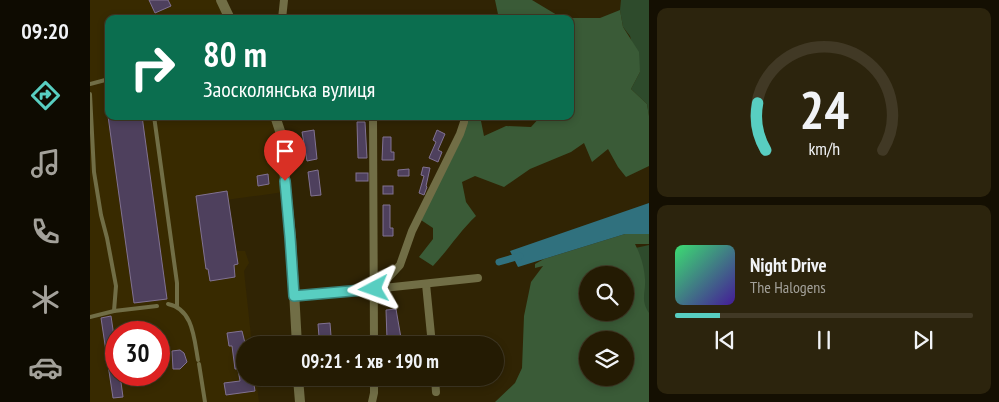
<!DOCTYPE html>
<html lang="uk">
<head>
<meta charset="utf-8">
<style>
	body { margin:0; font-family:"PT Sans Narrow",sans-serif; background:#2c240d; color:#f1f3f6; height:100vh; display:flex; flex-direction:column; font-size:19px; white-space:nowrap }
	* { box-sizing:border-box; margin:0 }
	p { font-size:16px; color:#a3a19a }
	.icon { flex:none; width:28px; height:28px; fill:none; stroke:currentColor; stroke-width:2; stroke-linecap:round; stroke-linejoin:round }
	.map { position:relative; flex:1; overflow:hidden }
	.panel { display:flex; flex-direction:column; gap:8px; padding:8px; background:#140f02; width:350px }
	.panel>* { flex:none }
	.hud { position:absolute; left:15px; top:15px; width:469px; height:105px; border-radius:10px; box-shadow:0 2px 8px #0003,0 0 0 1px #413925; background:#0b6e4f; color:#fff; overflow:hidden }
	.fabs { position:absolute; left:489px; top:266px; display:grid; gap:10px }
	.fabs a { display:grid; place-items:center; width:55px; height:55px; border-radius:50%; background:#241b03; box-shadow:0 2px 8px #0003,0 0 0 1px #413925; font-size:25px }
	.speed { position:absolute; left:15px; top:321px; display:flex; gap:10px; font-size:25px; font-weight:700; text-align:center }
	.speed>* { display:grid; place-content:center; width:65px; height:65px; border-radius:50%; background:#241b03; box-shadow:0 2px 8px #0003,0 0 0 1px #413925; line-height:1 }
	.speed .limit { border:8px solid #d22; background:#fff; color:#111 }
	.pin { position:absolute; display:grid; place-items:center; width:42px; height:42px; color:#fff; margin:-51px -21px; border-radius:50% 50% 50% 0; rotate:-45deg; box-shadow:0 0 5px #0007 }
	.pin .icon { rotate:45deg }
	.me { position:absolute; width:55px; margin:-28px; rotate:266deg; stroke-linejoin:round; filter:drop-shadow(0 0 4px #0008) }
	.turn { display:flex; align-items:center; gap:18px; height:105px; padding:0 15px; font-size:22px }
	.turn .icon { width:65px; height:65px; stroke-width:2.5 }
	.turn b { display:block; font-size:35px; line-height:42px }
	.panel .widget { flex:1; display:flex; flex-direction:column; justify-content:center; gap:8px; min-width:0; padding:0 18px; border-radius:10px; background:#2c240d }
	.panel .dial { align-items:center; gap:0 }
	.dial svg { height:130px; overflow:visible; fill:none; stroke:#413925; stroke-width:7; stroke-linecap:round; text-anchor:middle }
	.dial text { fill:#f1f3f6; stroke:none }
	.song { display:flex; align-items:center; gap:15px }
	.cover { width:60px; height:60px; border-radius:8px; background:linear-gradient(135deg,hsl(140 70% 55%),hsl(260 70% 35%)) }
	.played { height:5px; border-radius:2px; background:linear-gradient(90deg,#58cec1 15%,#413925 15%) }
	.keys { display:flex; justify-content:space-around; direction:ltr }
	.trip { position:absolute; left:146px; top:336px; width:268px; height:50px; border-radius:25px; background:#241b03; box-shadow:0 2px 8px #0003,0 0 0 1px #413925; font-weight:700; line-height:50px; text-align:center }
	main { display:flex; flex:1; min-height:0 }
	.tabs { display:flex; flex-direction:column; width:90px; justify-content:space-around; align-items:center; background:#0e0b01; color:#a3a19a }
	.tabs .icon { width:35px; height:35px }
	.tabs .active { color:#58cec1 }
	.tabs b { font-size:22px; color:#f1f3f6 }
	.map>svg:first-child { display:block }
</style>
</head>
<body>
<main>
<nav class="tabs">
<b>09:20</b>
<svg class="icon active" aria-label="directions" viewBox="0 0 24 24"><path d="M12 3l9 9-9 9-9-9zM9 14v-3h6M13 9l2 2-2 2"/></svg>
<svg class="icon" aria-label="music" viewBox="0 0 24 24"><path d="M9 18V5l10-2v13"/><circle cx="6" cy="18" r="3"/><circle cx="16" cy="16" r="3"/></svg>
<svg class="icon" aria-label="phone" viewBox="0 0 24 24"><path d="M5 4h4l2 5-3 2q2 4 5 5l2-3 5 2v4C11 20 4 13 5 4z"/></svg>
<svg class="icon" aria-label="climate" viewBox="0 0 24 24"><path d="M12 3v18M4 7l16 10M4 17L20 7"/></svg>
<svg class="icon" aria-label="car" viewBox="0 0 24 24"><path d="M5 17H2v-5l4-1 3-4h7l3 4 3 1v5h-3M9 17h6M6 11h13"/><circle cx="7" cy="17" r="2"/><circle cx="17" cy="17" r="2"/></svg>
</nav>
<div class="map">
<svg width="559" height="402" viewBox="0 0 559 402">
	<rect width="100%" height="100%" fill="#302404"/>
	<path fill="#382a00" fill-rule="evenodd" d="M0 0H129L139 19H19V116H183L194 192 136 200 143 251H155L159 263 154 271 162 345H155V378H166L169 402H0ZM26 332H69V375H26Z"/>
	<g fill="#2e4b2c">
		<polygon points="531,0 559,0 559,116 557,104 541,89 550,72 540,36 533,27 530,10"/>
		<polygon points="559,245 559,336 541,249"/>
	</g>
	<g fill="#3a5b37" fill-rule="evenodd">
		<path d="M405 0H442L472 18H510L530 10 533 27 549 52 550 72 541 89 557 104 559 116V166L536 177 528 167 518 149 502 162 494 143 481 152 440 169 414 187 385 176 372 182 376 202 386 216C370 231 358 250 343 266L329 257 343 239V228L328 218 370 134 373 116H390L394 136 416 126 441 127 451 116H480V19H409Z"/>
		<path d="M535 234H559V244H545C551 256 554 266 555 279 556 293 550 299 559 313V402H405L425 383 432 368 434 316 441 282 453 266 445 268V264L454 259ZM498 275H535V312H498ZM498 340H535V378H498Z"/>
	</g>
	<polygon fill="#30717e" points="559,203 559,234 535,234 428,267 420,251"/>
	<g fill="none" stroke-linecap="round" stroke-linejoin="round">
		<polyline stroke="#30717e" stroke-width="7" points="409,262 430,256"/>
	</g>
	<g fill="#4e405d" stroke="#817292">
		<polygon points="59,0 78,0 81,6 65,13"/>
		<polygon points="18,116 52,116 77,299 44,303"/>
		<polygon points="267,122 275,122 277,158 268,158"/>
		<polygon points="224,130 227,159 217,161 212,132"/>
		<polygon points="347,130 355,134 348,150 352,152 348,162 339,158 346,142 343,140"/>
		<polygon points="293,137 301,137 301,152 304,152 304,160 292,160"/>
		<polygon points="333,167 340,168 336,186 337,187 334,195 329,193 334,176 331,175"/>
		<polygon points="319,169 319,176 308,176 308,170"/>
		<polygon points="228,170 231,195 221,196 218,172"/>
		<rect x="266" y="173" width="12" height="8"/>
		<polygon points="178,174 179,184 168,186 167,176"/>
		<rect x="293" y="186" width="10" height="8"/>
		<polygon points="137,191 148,264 144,265 145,277 120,281 118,269 116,269 106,196"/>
		<polygon points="293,205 300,205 300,228 303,228 303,236 293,236"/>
		<polygon points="306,309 311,338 297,339 296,310"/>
		<polygon points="21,316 26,350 26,375 30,375 33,397 23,398 11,318"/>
		<polygon points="240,323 241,336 229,337 228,324"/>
		<polygon points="152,331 155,343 155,378 163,378 165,391 136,395 134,383 150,381 148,369 145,369 142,346 139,346 137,333"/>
		<polygon points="90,350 94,353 97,362 90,369 83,369 82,351"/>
	</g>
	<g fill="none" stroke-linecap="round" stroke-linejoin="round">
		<g stroke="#716e46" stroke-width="4">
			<polyline points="0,84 19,79"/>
			<polyline points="0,94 4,172 11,215 17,238 26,286 24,311"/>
			<polyline points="64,116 87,283 87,306"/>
			<path d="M78 304C103 309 104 338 108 360"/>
			<polyline points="0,317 24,311 67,306"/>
			<polyline points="109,364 115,402"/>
		</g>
		<g stroke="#716e46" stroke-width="8">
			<polyline points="192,19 194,0"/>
			<polyline points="283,116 284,345"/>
			<polyline points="336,284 342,345"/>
			<polyline points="284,289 298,278 310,265 322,231 370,134 374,122 374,116"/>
			<polyline points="204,295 284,289 388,278"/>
			<polyline points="345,378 346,392"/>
			<polyline points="282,402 284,393 284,378"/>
		</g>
		<g stroke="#716e46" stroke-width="10">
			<polyline points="131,0 140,19"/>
			<polyline points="185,116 190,131 201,237 207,345"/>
			<polyline points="208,378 210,402"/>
		</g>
	</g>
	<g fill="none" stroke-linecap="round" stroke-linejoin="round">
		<defs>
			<polyline id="route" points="195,181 200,237 204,296 284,289"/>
		</defs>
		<use href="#route" stroke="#39867d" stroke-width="12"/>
		<use href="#route" stroke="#58cec1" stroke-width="9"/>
	</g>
</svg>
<div class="fabs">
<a><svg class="icon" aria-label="search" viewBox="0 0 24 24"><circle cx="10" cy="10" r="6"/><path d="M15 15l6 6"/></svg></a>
<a><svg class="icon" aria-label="layers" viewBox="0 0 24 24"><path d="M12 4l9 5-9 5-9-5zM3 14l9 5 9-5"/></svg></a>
</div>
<div class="speed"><div class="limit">30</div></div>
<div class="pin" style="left:195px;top:181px;background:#d93025"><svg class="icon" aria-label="arrive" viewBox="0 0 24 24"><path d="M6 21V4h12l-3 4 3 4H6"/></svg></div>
<svg class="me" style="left:284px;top:289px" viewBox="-20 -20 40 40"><path d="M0-17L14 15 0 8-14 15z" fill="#58cec1" stroke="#fff" stroke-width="4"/></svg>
<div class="trip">09:21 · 1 хв · 190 m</div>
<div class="hud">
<div class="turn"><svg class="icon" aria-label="right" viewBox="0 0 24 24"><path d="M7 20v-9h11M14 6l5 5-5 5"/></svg><div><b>80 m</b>Заосколянська вулиця</div></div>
</div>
</div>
<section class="panel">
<div class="widget dial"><svg viewBox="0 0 100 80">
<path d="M14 69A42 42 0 1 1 86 69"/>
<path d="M14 69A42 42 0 0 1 9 40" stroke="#58cec1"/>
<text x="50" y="56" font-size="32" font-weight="700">24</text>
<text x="50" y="72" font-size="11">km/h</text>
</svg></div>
<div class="widget">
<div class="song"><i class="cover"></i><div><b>Night Drive</b><p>The Halogens</p></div></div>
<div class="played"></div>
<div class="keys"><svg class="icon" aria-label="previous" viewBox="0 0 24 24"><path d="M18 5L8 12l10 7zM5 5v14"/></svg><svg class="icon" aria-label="pause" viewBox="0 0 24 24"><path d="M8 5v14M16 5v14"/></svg><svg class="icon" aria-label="next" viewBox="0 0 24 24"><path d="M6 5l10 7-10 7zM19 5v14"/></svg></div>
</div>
</section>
</main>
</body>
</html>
